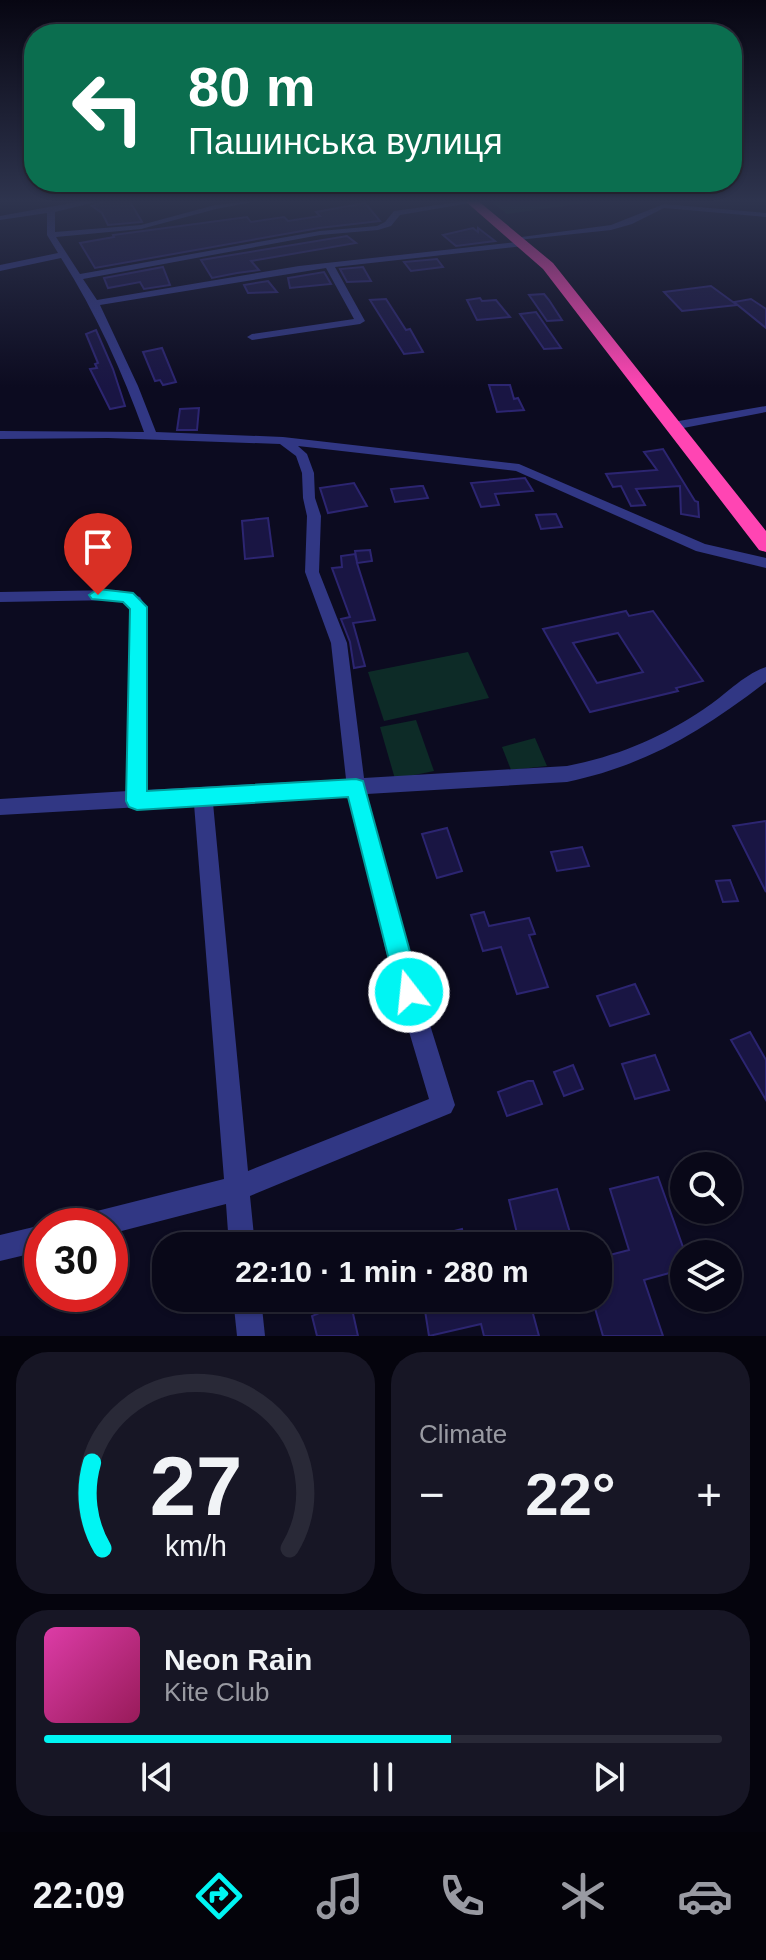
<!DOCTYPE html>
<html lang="en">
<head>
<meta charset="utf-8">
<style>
	body { margin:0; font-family:Helvetica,sans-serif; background:#171625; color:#f1f3f6; height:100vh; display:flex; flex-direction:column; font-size:30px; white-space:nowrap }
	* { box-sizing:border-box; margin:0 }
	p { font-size:26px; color:#999aa2 }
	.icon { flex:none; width:44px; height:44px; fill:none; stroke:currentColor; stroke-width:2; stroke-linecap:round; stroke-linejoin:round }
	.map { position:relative; height:1336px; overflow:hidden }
	.details { display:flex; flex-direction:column; gap:16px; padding:16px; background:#05040d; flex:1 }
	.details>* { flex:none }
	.top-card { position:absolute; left:24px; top:24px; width:718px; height:168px; border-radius:32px; box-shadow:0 2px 6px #0004,0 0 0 2px #292937; background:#0b6e4f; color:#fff; overflow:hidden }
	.tools { position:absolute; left:670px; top:1152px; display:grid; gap:16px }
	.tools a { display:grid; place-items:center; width:72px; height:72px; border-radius:50%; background:#090818; box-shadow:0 2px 6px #0004,0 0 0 2px #292937; font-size:40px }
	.speed { position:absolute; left:24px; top:1208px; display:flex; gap:16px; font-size:40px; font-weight:700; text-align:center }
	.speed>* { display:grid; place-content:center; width:104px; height:104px; border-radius:50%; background:#090818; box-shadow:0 2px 6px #0004,0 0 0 2px #292937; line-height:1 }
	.speed .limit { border:12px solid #d22; background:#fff; color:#111 }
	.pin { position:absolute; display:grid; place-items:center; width:68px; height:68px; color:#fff; margin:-82px -34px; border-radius:50% 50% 50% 0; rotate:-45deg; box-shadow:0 0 8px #0007 }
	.pin .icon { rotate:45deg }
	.me { position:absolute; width:88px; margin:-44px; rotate:344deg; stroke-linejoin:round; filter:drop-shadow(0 0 6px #0008) }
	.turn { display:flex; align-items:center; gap:28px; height:168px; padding:0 32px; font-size:36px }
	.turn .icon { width:104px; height:104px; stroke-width:2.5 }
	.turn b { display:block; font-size:56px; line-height:68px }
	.big { font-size:60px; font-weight:800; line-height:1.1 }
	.details .widget { flex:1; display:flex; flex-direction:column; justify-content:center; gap:12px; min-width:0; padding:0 28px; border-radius:32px; background:#171625 }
	.details .dial { align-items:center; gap:0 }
	.dial svg { height:208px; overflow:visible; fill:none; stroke:#292937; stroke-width:7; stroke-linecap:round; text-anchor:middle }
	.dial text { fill:#f1f3f6; stroke:none }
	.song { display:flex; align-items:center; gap:24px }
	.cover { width:96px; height:96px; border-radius:12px; background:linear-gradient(135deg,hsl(320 70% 55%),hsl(330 70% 35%)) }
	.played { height:8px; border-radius:4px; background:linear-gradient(90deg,#00f5f3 60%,#292937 60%) }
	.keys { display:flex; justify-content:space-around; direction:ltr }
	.heat { display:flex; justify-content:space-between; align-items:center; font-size:44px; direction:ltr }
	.details .tiles { flex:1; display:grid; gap:16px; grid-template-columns:1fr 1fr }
	.widget:last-child { grid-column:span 2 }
	.trip { position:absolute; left:152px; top:1232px; width:460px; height:80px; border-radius:32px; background:#090818; box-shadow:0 2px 6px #0004,0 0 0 2px #292937; font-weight:800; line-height:80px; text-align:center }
	.tabs { display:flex; height:128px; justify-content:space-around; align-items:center; background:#04030a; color:#999aa2 }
	.tabs .icon { width:56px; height:56px }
	.tabs .active { color:#00f5f3 }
	.tabs b { font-size:36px; color:#f1f3f6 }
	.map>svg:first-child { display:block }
</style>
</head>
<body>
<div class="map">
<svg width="766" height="1336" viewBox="0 0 766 1336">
	<rect width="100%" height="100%" fill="#0c0b20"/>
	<g fill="#0d2b27">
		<polygon points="489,200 608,200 507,214"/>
		<polygon points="468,652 489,698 384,721 368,672"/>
		<polygon points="416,720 434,771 395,779 380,727"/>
		<polygon points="535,738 547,766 511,770 502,747"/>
	</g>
	<g fill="#191543" stroke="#2c2571" stroke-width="2" fill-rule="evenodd">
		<polygon points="107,200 129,200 142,222 108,225 102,213 92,206"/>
		<polygon points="365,203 380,221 319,228 95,268 80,243 114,237 113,235 247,217 251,222 284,217 288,221 320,216 316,212"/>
		<polygon points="473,228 478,232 478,228 495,241 456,246 443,235"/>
		<polygon points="347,236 356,243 251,261 259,270 237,273 212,278 201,260"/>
		<polygon points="437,259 443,267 411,271 404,262"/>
		<polygon points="163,267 170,285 144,289 140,282 108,288 104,278"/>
		<polygon points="363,267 371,281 347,282 340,269"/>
		<polygon points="324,272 331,284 290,288 288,278"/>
		<polygon points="268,281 277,292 248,293 244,285"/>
		<polygon points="711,286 737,305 682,311 664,292"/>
		<polygon points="544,294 549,300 562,320 547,321 529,295"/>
		<polygon points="480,298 482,301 496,300 510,317 477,320 467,300"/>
		<polygon points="386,299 406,330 410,329 423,352 404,354 370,300"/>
		<polygon points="751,299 766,309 766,328 734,302"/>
		<polygon points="536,312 561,348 544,349 520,314"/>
		<polygon points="96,330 113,369 125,406 110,409 90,369 97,368 95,364 98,363 86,334"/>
		<polygon points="162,348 176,382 163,385 160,380 155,381 143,352"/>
		<polygon points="489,385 510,385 514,399 518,398 524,410 497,412"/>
		<polygon points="199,408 197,430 177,430 180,409"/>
		<polygon points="663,449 695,501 698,502 699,517 681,514 680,486 636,489 645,505 631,506 621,486 613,487 606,474 657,470 644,452"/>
		<polygon points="525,478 533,491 495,494 499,505 481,507 471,483"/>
		<polygon points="354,483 367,506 328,513 320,488"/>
		<polygon points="420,486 423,486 428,498 395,502 391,489"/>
		<polygon points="556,514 562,527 541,529 536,515"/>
		<polygon points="268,518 273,556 245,559 242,521"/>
		<polygon points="370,550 372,561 357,563 375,620 353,623 365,666 354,668 350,642 341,619 350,617 332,568 342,567 341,556 355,554 357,562 355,551"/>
		<path d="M626 611 629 616 653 611 703 681 676 688 678 691 590 712 543 629ZM618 633 643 672 597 683 573 643Z"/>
		<polygon points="766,821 766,892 733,826"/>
		<polygon points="447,828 462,871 437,878 422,834"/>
		<polygon points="582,847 589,866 557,871 551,852"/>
		<polygon points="730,880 738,901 723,902 716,881"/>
		<polygon points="484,912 489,926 529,918 535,934 529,935 548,987 517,994 501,947 483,951 471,915"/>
		<polygon points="635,984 649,1014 610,1026 597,996"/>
		<polygon points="750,1032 766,1060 766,1100 731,1040"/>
		<polygon points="655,1055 669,1090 635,1099 622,1064"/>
		<polygon points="573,1065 583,1089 564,1096 554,1072"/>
		<polygon points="528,1081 533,1081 542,1104 507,1116 498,1092"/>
		<polygon points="658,1177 684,1250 684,1269 644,1280 663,1336 603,1336 592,1298 598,1298 598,1258 629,1250 610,1189"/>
		<polygon points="557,1189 574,1246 520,1246 509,1200"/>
		<polygon points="462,1229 465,1246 411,1246 411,1242"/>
		<polygon points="423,1298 561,1298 562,1302 532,1310 539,1336 484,1336 481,1324 429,1336"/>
		<polygon points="350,1300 358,1336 317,1336 312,1316"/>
	</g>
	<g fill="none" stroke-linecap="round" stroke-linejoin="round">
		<g fill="#313784" fill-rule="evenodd">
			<path d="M87 200H104L55 212V232L141 225 215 205 262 200 216 209 141 229 56 237 80 274 320 231 377 226 385 222 394 211 473 200 470 203 400 215 391 226 378 230 320 235 83 279 97 300 299 266 527 241V245L524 246 335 267 365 321 360 324 252 340 247 337 252 334 354 319 326 268 100 305 138 386 156 432 283 437 519 464 705 544 766 558V568L696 551 516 471 298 446 307 454 314 473 315 498 321 516 319 572 347 643 364 778 567 766C618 756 661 738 704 709 724 696 744 674 766 667V682C702 731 647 765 567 782L367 794 411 964 455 1105 451 1113 250 1196 255 1246H229L226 1204 110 1234V1226H76L80 1217 89 1213 224 1179 194 804 0 815V799L128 791 132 607 116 600 0 602V592L117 590 140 597 146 607V790L346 779 331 643 305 572 307 516 303 498 302 473 296 456 280 444 108 438 0 439V431L144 432C122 371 96 313 61 258L0 271V265L58 253 47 235V213L0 220V216ZM349 795 389 964 429 1099 248 1171 213 803Z"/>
			<polygon points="664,204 766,213 766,217 664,208 632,224 611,230 518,240 514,238 611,225"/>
			<polygon points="766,406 766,412 673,430 667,426 673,422"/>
			<polygon points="42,1225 45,1226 42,1226 42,1251 0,1261 0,1235"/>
			<polygon points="233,1298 261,1298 265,1336 237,1336"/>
		</g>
		<polygon fill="#ff45b3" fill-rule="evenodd" points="464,200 477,200 553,263 766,531 766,552 759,550 543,269"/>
	</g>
	<linearGradient id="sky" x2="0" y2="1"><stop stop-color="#070612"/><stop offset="0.52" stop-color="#2e344e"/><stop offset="1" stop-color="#2e344e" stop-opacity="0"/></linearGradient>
	<rect width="766" height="387" fill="url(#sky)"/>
	<polygon fill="#00f5f3" stroke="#009f9e" stroke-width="2" points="98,589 133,593 147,607 147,791 356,779 363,781 421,992 418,1000 409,1004 400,1000 397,992 348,797 137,810 129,807 126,801 130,609 123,602 92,599 89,595"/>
</svg>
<div class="tools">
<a><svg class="icon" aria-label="search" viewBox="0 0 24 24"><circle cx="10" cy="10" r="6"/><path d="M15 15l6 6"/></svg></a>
<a><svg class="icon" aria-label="layers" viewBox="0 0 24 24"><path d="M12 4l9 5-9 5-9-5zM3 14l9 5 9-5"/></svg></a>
</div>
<div class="speed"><div class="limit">30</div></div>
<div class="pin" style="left:98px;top:595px;background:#d93025"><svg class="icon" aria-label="arrive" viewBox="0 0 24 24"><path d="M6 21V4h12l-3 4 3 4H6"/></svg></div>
<svg class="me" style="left:409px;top:992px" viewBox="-20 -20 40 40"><circle r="17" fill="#00f5f3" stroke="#fff" stroke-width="3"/><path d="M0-11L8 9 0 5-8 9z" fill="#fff"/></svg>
<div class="trip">22:10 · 1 min · 280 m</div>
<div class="top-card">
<div class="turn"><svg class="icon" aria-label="left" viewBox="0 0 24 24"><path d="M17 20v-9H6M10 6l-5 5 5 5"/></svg><div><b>80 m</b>Пашинська вулиця</div></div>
</div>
</div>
<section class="details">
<div class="tiles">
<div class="widget dial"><svg viewBox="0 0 100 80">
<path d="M14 69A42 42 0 1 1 86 69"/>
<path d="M14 69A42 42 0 0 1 10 36" stroke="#00f5f3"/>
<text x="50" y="56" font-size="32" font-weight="700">27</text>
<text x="50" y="72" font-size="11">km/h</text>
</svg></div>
<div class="widget"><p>Climate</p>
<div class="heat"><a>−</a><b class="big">22°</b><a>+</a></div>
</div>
<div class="widget">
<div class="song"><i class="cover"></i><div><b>Neon Rain</b><p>Kite Club</p></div></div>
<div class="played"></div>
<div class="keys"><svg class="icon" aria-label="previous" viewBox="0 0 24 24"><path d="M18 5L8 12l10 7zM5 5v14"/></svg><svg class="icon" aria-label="pause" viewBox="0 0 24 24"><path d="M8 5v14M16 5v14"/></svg><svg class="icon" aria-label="next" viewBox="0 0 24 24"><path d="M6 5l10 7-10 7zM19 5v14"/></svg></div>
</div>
</div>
</section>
<nav class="tabs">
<b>22:09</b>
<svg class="icon active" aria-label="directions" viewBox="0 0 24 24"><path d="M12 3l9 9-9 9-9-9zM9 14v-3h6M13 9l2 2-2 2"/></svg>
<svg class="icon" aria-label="music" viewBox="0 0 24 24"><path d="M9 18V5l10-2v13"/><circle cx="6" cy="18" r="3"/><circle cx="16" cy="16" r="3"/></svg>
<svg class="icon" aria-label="phone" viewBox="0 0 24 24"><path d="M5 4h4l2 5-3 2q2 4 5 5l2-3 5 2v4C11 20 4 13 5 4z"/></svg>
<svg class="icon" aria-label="climate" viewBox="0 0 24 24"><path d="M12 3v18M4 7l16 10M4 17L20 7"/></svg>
<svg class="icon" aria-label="car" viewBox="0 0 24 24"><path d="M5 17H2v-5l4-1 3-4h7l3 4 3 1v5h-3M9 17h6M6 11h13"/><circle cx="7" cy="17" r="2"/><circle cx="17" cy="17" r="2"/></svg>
</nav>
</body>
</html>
